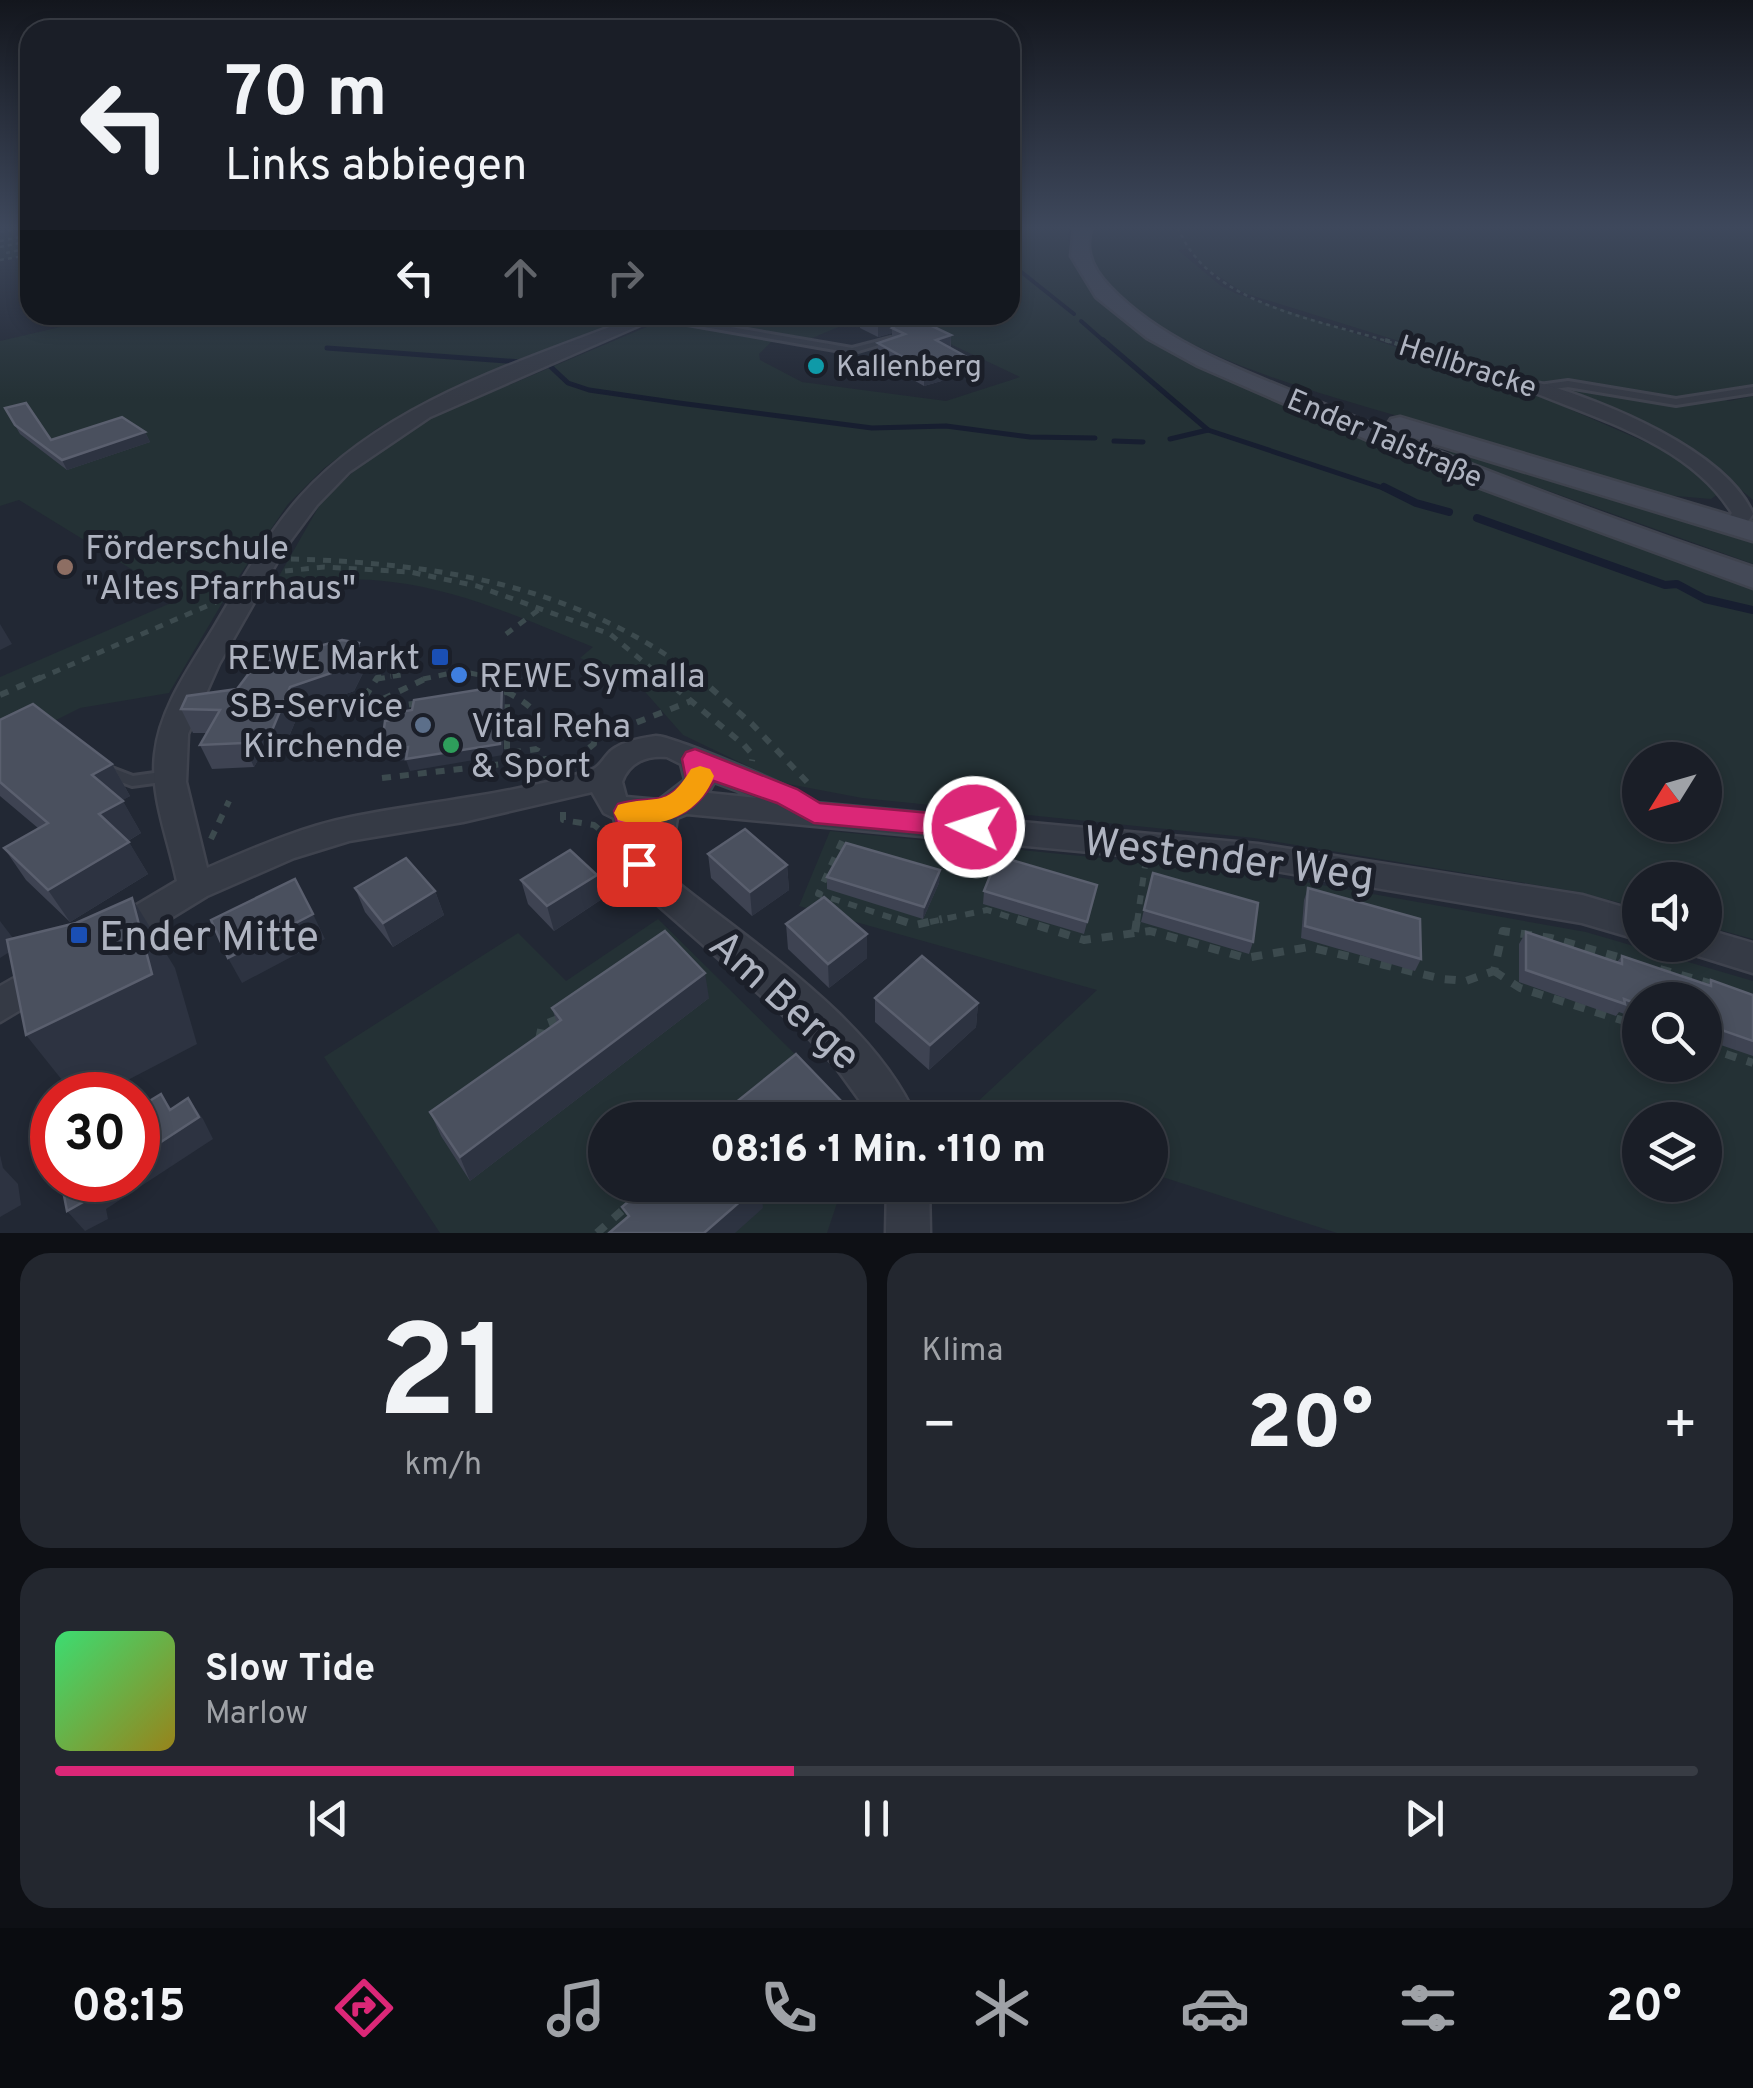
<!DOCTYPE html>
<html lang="de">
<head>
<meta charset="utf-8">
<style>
	body { margin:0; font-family:Overpass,sans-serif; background:#23272f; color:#f1f3f6; height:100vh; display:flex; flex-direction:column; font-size:38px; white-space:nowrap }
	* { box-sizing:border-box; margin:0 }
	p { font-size:32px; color:#9fa2a7 }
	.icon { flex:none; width:55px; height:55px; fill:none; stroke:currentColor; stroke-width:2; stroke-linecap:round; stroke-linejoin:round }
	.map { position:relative; height:1233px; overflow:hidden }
	.sheet { display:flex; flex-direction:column; gap:20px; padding:20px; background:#0e1015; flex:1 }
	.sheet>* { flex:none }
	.guide { position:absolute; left:20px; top:20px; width:1000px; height:305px; border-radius:30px; box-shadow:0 5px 15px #0003,0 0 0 2px #383c44; background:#1a1e27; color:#f1f3f6; overflow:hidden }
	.needle { width:65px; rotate:233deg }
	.buttons { position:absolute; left:1622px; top:742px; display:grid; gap:20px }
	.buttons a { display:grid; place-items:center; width:100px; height:100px; border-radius:50%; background:#1a1e27; box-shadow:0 5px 15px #0003,0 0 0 2px #383c44; font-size:50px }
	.speed { position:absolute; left:30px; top:1072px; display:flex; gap:20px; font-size:50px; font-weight:700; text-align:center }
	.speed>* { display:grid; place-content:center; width:130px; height:130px; border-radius:50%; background:#1a1e27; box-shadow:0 5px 15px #0003,0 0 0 2px #383c44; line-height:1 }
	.speed .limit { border:15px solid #d22; background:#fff; color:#111 }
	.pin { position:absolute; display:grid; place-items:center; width:85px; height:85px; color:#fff; margin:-42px; border-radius:20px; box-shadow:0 5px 15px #0006 }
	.me { position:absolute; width:110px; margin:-55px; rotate:274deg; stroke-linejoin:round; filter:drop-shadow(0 0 8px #0008) }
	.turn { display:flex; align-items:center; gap:35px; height:210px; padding:0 40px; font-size:45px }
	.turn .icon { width:130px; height:130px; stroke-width:2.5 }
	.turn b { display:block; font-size:70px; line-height:85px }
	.lanes { display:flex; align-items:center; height:95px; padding:0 40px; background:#0003; justify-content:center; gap:50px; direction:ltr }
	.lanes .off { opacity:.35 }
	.big { font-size:75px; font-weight:800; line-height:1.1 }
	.sheet .widget { flex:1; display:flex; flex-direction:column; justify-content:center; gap:15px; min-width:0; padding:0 35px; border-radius:30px; background:#23272f }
	.sheet .dial { align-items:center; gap:0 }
	.dial b { font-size:130px; line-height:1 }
	.song { display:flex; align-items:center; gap:30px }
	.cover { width:120px; height:120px; border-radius:15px; background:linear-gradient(135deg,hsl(140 70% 55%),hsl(50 70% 35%)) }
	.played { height:10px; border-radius:5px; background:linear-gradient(90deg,#db2777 45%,#383c44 45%) }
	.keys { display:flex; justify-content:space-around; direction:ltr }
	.heat { display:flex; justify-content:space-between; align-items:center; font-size:55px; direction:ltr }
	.sheet .tiles { flex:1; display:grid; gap:20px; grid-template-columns:1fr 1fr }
	.widget:last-child { grid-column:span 2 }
	.trip { position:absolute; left:588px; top:1102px; width:580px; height:100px; border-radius:50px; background:#1a1e27; box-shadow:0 5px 15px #0003,0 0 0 2px #383c44; font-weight:800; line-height:100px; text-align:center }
	.dock { display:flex; height:160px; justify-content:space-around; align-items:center; background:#0a0c10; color:#9fa2a7 }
	.dock .icon { width:70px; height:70px }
	.dock .selected { color:#db2777 }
	.dock b { font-size:45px; color:#f1f3f6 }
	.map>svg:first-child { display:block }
</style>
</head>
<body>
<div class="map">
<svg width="1753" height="1233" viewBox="0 0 1753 1233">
	<rect width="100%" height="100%" fill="#222834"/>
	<g fill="#243135" fill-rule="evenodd">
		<polygon points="0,227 30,227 30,254 0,260"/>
		<path d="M1010 227H1073L1068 234C1071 278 1098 299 1131 324L1753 582V939L1705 926V880H1640V908L1578 892 1254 838 862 798 783 783 683 735 639 685 580 658 593 647C529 621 461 590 392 582 353 577 313 580 275 583L322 501 370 456 419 423 663 320 773 340 759 354 760 360 802 382 946 401 1020 377 889 315H1010ZM1640 760H1705V825H1640Z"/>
		<path d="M1090 227H1753V388L1718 397 1729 401 1753 396V500L1703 457 1562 393 1571 387 1528 381 1244 293 1203 266 1189 249 1178 250 1221 286 1237 294 1526 390 1682 458 1721 492 1711 499 1664 495C1576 469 1489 443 1401 417 1316 392 1229 369 1152 322 1120 302 1091 273 1085 235Z"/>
		<polygon points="112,315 643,315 415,410 378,428 323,469 288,504 231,588 169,693 80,708 0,748 0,677 180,599 19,500 0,506 0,341"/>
		<polygon points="669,315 867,315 810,339"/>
		<polygon points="1452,447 1753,542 1753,564 1448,455"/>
		<path d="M830 831 1260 874 1586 932 1753 981V1233H1337L1150 1173V1120H958L1097 990 799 906ZM1640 1000H1705V1065H1640ZM1640 1120H1705V1185H1640Z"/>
		<polygon points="658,919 862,1120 605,1120 605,1185 843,1185 827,1233 440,1233 324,1057 518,933 566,981"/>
	</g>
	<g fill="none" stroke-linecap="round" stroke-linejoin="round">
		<g stroke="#171e30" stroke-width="4">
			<polyline points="1010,263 1074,314"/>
			<polyline points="1081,321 1106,343"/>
		</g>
		<g stroke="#171e30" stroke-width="5">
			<polyline points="1103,340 1208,430 1389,490"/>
			<polyline points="327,348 522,362"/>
			<polyline points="551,367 568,383 589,390 679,403 872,428 946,426 1030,437 1095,438"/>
			<polyline points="1170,439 1208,430"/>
			<polyline points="1114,441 1143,442"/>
		</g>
		<g stroke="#171e30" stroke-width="8">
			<polyline points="1384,487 1416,503 1449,512"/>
			<polyline points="1477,518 1665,585 1677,584 1705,599 1753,610"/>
		</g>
		<defs>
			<g id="service">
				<polygon points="650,315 661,315 852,348 891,338 895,340 852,353 653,318"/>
				<polygon points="1568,381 1676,399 1753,387 1753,393 1676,405 1568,387 1539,391 1535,388 1539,385"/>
				<polygon points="107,766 133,776 169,771 174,772 177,776 174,780 169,781 132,786 102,775 100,771 102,767"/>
			</g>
			<g id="minor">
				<path d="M641 315H663L430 417 349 472 317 505 285 548 219 664 188 734 186 782 207 868C254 848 301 827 351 817 431 801 513 795 591 770 601 767 604 756 612 750 624 741 641 738 656 736 670 735 809 793 815 803L1258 844 1582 895 1640 912V940L1582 923 1258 868 687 814 677 818 673 843 679 884C759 948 876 1023 917 1120H874L835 1066 807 1036 651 899 627 873 614 818 604 813 592 792 463 822 349 841 294 858 207 896 127 945 115 949 103 945 97 935 103 925 177 881C169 841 150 796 155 754 160 706 193 663 216 624 242 580 267 534 301 496 388 400 524 361 641 315ZM667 757 681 764 685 780 659 800 626 797 622 782C629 762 647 755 667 757ZM714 782 757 798 708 793Z"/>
				<path d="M1539 383C1602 400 1727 451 1753 514L1742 530H1726L1723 525 1732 513C1690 445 1603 421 1533 392L1530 388Z"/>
				<polygon points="1705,929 1753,943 1753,973 1692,954 1688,945 1705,945"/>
				<polygon points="46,960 59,965 64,976 59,987 0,1022 0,986"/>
				<polygon points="887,1185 929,1185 930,1233 886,1233"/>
			</g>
			<g id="secondary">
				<path d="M1074 227H1092C1083 250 1094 271 1111 288 1167 346 1252 374 1324 404 1465 464 1608 518 1753 567V588L1464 482 1198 366 1147 338 1096 297 1071 256Z"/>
				<polygon points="1400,417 1753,522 1753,541 1391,431 1387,425 1391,419"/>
			</g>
		</defs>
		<use href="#service" stroke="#3f434e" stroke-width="6"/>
		<use href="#minor" stroke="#3f434e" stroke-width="5"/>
		<use href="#secondary" stroke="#3f434e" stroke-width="5"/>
		<g stroke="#3c4a4e" stroke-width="2.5" stroke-dasharray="4 4" stroke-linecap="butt">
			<path d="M1178 227C1207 305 1321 320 1393 343"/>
			<polyline points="0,232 28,227"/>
			<polyline points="0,241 30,235"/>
			<polyline points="0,247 30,241"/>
			<polyline points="6,253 30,248"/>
			<polyline points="0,260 30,255"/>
		</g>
		<polyline stroke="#3c4a4e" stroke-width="4" stroke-dasharray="5 5" stroke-linecap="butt" points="1385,340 1522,383"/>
		<g stroke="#3c4a4e" stroke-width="5" stroke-dasharray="8 8" stroke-linecap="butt">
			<path d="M291 559C438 563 580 586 700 679"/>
			<polyline points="285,571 324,567 410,572 477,586 610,634 664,679"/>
			<polyline points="506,634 541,608"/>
			<polyline points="460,672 460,679"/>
			<polyline points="38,679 216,602"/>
			<polyline points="377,679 401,675 412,648"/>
			<polyline points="423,679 461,671 498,679"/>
		</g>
		<g stroke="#3c4a4e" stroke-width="6" stroke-dasharray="9 9" stroke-linecap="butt">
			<polyline points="460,676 460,696"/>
			<polyline points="494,676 507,684 507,692"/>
			<polyline points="661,676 744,745 753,755 752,761"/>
			<polyline points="697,676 752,724 807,782"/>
			<path d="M507 692C531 705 552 720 537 749L507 753Z"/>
			<polyline points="0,695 44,676"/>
			<polyline points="365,697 377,678 391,676"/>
			<polyline points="383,699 431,676"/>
			<polyline points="391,707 420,703"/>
			<polyline points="507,725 541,719"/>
			<polyline points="620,729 691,701"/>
			<polyline points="507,753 507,759 526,759"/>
			<polyline points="575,759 594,744 593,732"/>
			<polyline points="382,778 546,759 548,773"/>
			<polyline points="563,812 563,820 594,825 605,834"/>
			<polyline points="211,839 229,801"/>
			<polyline points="842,841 818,894 905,922"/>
			<polyline points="930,922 987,910 1025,922"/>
			<polyline points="1137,922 1145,866"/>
		</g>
		<g stroke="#3c4a4e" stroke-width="8" stroke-dasharray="11 11" stroke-linecap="butt">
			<polyline points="897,919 915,925 942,919"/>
			<polyline points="1017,919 1084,940 1150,931 1246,958 1309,947 1443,979 1466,981 1494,971 1503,931 1551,938 1625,959"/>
			<polyline points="1135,932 1137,919"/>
			<polyline points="1660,969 1712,984"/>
			<polyline points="1494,971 1520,988 1640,1026"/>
			<polyline points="539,1040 542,1025 558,1019"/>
			<polyline points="1705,1047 1753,1063"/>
			<polyline points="597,1233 625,1208"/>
		</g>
		<use href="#service" fill="#353a45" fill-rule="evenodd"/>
		<use href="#minor" fill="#353a45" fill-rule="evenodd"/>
		<use href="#secondary" fill="#444957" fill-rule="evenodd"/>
	</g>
	<g fill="#3e4352">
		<polygon points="860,315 909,315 951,335 951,348 967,357 966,374 924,386 878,360 878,343 892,338 892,333 878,337 860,328"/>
		<polygon points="5,408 51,440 145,432 150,442 67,470 20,434"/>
		<polygon points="367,665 354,691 300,710 281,756 258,760 254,767 212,769 200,745 207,733 193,733 181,709 237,689"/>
		<polygon points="0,720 112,764 130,796 122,800 141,833 128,841 148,874 70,922 26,880 4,848 38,828 0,796"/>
		<polygon points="708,854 787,865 789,890 752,916 711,878"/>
		<polygon points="940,870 939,883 923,919 827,889 827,877"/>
		<polygon points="1153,873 1253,942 1249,954 1141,922"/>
		<polygon points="521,880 602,899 554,931 528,904"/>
		<polygon points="1097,885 1084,934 983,904 984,891"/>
		<polygon points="355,888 435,891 444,915 393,947 365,912"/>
		<polygon points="1308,888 1421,959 1415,971 1301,938 1304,900"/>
		<polygon points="786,924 867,934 867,958 829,988 788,949"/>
		<polygon points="1526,932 1617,962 1622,956 1708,985 1711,980 1753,995 1753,1056 1709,1041 1707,1043 1705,1043 1705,1000 1640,1000 1640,1020 1619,1012 1616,1016 1519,982 1519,944"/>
		<polygon points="709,998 470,1181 441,1136 430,1112 557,1023 552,1008"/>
		<polygon points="875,998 978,1003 976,1027 929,1070 875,1022"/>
	</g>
	<g fill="#2d3341">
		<polygon points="892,317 892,333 878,337 878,321"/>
		<polygon points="951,335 950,352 936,340"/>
		<polygon points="967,357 966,374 924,386 924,369"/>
		<polygon points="145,432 150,442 67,470 62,460"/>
		<polygon points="0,624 12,644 0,650"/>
		<polygon points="359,643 367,665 354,691 300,710 281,756 258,760 254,767 243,743 247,737 290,687"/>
		<polygon points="502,686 505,697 503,755 410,771 406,760 399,761 396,754 386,755 382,743"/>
		<polygon points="112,764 130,796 111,807 92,775"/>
		<polygon points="123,801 141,833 119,846 99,814"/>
		<polygon points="129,842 148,874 70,922 48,890"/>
		<polygon points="787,865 789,890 752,916 750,892"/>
		<polygon points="940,870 939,883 923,919 924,907"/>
		<polygon points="597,875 602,899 554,931 547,906"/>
		<polygon points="435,891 444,915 393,947 383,923"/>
		<polygon points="132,898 175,968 197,1044 99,1095 74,1095 26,1035"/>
		<polygon points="313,914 325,939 242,983 228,958"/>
		<polygon points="0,921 19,946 0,958"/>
		<polygon points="867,934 867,958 829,988 828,964"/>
		<polygon points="705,973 709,998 470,1181 460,1157"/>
		<polygon points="978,1003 976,1027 929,1070 930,1045"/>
		<polygon points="161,1094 176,1115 188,1098 203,1119 213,1139 106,1209 108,1219 85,1231 67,1211 88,1188 101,1180 138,1180 138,1157 170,1110"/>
		<polygon points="842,1102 843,1120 822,1120"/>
		<polygon points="0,1155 3,1168 18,1184 21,1205 0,1217"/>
		<polygon points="755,1185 777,1185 762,1198 763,1208 735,1233 704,1233"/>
	</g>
	<g fill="#4a505e" stroke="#5a5f6e" stroke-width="2.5">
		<polygon points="867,315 909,315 951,335 936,340 967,357 924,369 878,343 905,334 892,328 901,322 892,317 878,321"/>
		<polygon points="26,403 51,440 122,417 145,432 62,460 15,425 5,408"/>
		<polygon points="342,640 359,643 346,668 290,687 271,733 247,737 243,743 200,745 220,710 181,709 187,696 237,689 262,656 282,650 296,652"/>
		<polygon points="502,686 500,744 406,759 408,747 395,749 398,741 382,743 385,721 398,719 400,712 412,710 414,700"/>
		<polygon points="33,704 112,764 92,775 123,801 99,814 129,842 48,890 4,848 48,823 0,782 0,720"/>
		<polygon points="745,829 787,865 750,892 708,854"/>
		<polygon points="846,843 940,870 924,907 827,877"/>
		<polygon points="570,850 597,875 547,906 521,880"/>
		<polygon points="998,856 1097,885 1087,922 984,891"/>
		<polygon points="406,858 435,891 383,923 355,888"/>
		<polygon points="1153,873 1258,903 1253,942 1144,910"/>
		<polygon points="295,879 313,914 228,958 211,920"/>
		<polygon points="1308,888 1420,919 1421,959 1305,926"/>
		<polygon points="824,897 867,934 828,964 786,924"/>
		<polygon points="132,898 152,974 26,1035 7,940 76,923"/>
		<polygon points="665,931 705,973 460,1157 430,1112 561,1020 552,1008"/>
		<polygon points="1526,932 1622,964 1622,956 1711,986 1711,980 1753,995 1753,1041 1716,1028 1717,1031 1705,1027 1705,1000 1640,1000 1640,1005 1624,999 1625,1004 1526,970"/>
		<polygon points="922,956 978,1003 930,1045 875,998"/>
		<polygon points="796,1054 842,1102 822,1120 714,1120"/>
		<polygon points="161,1094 170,1110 188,1098 199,1117 138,1157 138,1108"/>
		<polygon points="61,1180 101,1180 88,1188 90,1198 67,1211"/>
		<polygon points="648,1185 759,1185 704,1233 609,1233 629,1216 622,1207"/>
	</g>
	<linearGradient id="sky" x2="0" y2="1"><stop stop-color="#13161d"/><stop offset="0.57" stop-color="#3e485c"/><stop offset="1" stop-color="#3e485c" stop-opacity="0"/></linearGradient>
	<rect width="1753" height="399" fill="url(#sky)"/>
	<path fill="#db2777" stroke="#8e194d" stroke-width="2.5" d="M695 749 797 789 820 803 974 817 984 820 989 827 984 835 974 838 814 823 777 803 714 781C697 809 678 821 645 822L654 864 650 872 639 875 628 872 614 811 618 804C650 794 662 809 686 779L682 759 686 752Z"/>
	<path fill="#f59e0b" d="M700 766 710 769 714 776C700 815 658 832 618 820L614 813 618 805C657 794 667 810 691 769Z"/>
	<circle fill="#0f9aa8" stroke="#1b1f29" stroke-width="4" cx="816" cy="366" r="10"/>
	<circle fill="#8d6e63" stroke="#1b1f29" stroke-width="4" cx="65" cy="567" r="10"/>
	<g fill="#1a4fb4" stroke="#1b1f29" stroke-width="4">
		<rect x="430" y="647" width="20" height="20" rx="5"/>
		<rect x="69" y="925" width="20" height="20" rx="5"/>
	</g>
	<circle fill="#3f7fe0" stroke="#1b1f29" stroke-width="4" cx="459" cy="675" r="10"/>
	<circle fill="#5c6f8a" stroke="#1b1f29" stroke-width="4" cx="423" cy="725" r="10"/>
	<circle fill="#2e9e5b" stroke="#1b1f29" stroke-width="4" cx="451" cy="745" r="10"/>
	<g text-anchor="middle" stroke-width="10" stroke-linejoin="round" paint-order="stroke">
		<g font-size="30" fill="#afb4c1" stroke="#1b1f29" text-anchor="start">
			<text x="836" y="376">Kallenberg</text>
		</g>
		<g font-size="30" fill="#afb4c1" stroke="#1b1f29">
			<text transform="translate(1468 366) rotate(18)" y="10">Hellbracke</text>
			<text transform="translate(1385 438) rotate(23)" y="10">Ender Talstraße</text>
		</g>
		<g font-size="35" fill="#afb4c1" stroke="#1b1f29" text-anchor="start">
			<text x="85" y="559">Förderschule<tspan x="85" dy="40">"Altes Pfarrhaus"</tspan></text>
			<text x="420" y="669" text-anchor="end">REWE Markt</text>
			<text x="479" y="687">REWE Symalla</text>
			<text x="403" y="717" text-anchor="end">SB-Service<tspan x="403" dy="40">Kirchende</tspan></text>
			<text x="471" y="737">Vital Reha<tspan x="471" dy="40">&amp; Sport</tspan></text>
		</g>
		<g font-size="42" fill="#afb4c1" stroke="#1b1f29">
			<text transform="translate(1229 857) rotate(7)" y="15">Westender Weg</text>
			<text transform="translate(786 999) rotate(42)" y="15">Am Berge</text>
		</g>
		<g font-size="42" fill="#afb4c1" stroke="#1b1f29" text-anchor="start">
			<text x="99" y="950">Ender Mitte</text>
		</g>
	</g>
</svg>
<div class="buttons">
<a><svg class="needle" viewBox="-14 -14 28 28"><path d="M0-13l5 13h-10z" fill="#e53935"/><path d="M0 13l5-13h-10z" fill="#9fa2a7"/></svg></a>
<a><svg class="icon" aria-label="sound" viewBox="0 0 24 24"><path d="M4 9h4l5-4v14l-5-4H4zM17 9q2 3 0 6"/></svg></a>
<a><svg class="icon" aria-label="search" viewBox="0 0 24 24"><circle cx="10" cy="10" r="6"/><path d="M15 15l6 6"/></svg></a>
<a><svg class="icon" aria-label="layers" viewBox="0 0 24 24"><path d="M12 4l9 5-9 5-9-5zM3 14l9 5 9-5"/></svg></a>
</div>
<div class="speed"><div class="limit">30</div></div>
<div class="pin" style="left:639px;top:864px;background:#d93025"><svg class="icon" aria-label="arrive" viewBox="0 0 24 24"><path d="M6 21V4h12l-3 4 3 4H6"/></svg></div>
<svg class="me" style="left:974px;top:827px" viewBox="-20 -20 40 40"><circle r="17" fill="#db2777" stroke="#fff" stroke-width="3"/><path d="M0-11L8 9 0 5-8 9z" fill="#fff"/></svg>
<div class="trip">08:16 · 1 Min. · 110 m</div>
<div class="guide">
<div class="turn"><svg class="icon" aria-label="left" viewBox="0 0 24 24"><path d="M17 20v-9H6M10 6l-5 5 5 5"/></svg><div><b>70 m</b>Links abbiegen</div></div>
<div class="lanes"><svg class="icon" aria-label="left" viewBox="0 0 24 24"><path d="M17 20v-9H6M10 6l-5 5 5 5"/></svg><svg class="icon off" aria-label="ahead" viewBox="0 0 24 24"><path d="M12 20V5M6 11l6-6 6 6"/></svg><svg class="icon off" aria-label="right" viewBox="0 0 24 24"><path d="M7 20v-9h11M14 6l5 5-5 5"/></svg></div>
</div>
</div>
<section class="sheet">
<div class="tiles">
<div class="widget dial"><b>21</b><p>km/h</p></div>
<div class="widget"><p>Klima</p>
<div class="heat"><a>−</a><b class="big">20°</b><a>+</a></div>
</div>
<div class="widget">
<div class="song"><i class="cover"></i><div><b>Slow Tide</b><p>Marlow</p></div></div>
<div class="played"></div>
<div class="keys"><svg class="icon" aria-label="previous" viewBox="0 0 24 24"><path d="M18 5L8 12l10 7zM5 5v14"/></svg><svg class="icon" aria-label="pause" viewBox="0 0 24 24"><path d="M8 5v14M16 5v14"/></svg><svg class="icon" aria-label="next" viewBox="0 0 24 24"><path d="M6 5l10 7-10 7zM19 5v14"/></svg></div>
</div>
</div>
</section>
<nav class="dock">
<b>08:15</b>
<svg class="icon selected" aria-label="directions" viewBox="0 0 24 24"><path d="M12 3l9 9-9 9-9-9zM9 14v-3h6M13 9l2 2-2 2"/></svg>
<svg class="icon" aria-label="music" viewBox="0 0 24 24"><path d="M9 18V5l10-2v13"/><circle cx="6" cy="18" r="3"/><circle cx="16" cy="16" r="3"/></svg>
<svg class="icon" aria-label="phone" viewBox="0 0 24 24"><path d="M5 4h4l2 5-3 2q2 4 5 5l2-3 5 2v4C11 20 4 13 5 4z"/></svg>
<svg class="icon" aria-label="climate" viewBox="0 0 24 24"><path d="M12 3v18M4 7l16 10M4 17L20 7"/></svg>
<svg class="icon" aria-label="car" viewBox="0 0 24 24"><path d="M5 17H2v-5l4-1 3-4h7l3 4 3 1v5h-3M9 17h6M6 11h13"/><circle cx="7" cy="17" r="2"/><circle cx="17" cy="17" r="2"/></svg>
<svg class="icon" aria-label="filters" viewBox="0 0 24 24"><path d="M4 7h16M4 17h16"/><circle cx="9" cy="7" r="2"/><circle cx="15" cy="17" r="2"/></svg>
<b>20°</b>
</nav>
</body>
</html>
